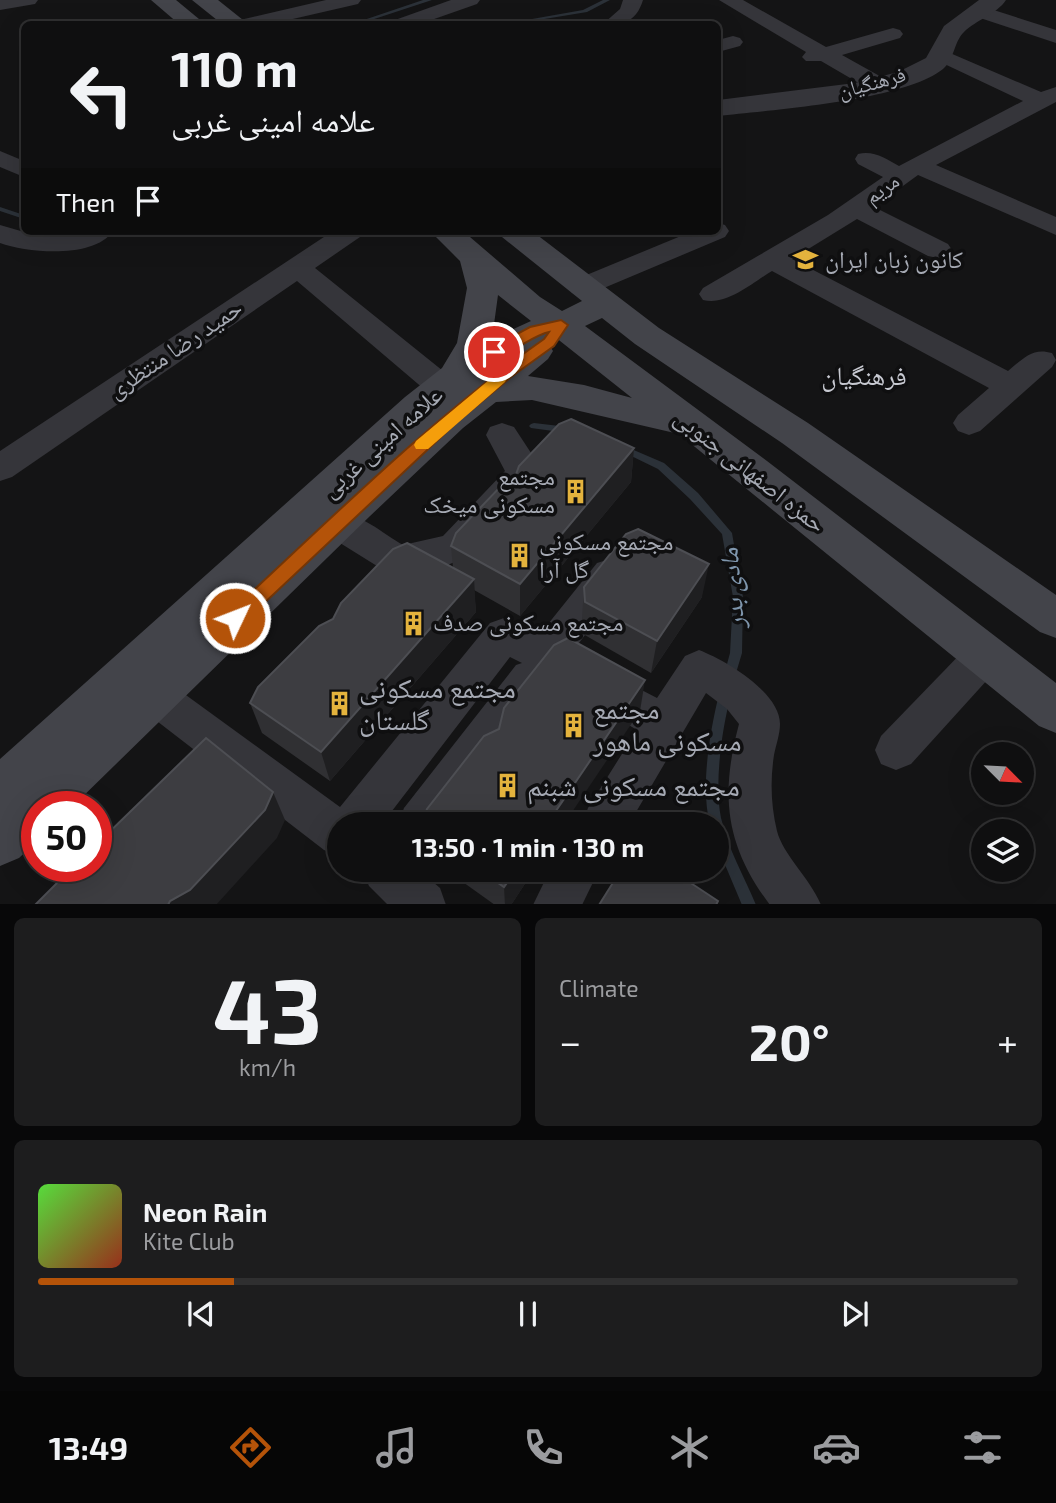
<!DOCTYPE html>
<html lang="en">
<head>
<meta charset="utf-8">
<style>
	body { margin:0; font-family:"Exo 2","Noto Naskh Arabic",sans-serif; background:#1d1d1e; color:#f1f3f6; height:100vh; display:flex; flex-direction:column; font-size:26px; white-space:nowrap }
	* { box-sizing:border-box; margin:0 }
	p { font-size:23px; color:#9b9c9f }
	.icon { flex:none; width:38px; height:38px; fill:none; stroke:currentColor; stroke-width:2; stroke-linecap:round; stroke-linejoin:round }
	.map { position:relative; height:904px; overflow:hidden }
	.drawer { display:flex; flex-direction:column; gap:14px; padding:14px; background:#080809; flex:1 }
	.drawer>* { flex:none }
	.top-card { position:absolute; left:21px; top:21px; width:700px; height:214px; border-radius:10px; box-shadow:0 7px 28px #0002,0 0 0 2px #2f2f30; background:#0f0f10; color:#f1f3f6; overflow:hidden }
	.needle { width:46px; rotate:114deg }
	.controls { position:absolute; left:971px; top:742px; display:grid; gap:14px }
	.controls a { display:grid; place-items:center; width:63px; height:63px; border-radius:50%; background:#0f0f10; box-shadow:0 7px 28px #0002,0 0 0 2px #2f2f30; font-size:35px }
	.speed { position:absolute; left:21px; top:791px; display:flex; gap:14px; font-size:35px; font-weight:700; text-align:center }
	.speed>* { display:grid; place-content:center; width:91px; height:91px; border-radius:50%; background:#0f0f10; box-shadow:0 7px 28px #0002,0 0 0 2px #2f2f30; line-height:1 }
	.speed .limit { border:10px solid #d22; background:#fff; color:#111 }
	.pin { position:absolute; display:grid; place-items:center; width:60px; height:60px; color:#fff; margin:-30px; border:4px solid #fff; border-radius:50%; box-shadow:0 2px 7px #0007 }
	.me { position:absolute; width:77px; margin:-38px; rotate:47deg; stroke-linejoin:round; filter:drop-shadow(0 0 5px #0008) }
	.turn { display:flex; align-items:center; gap:24px; height:147px; padding:0 35px; font-size:32px }
	.turn .icon { width:91px; height:91px; stroke-width:2.5 }
	.turn b { display:block; font-size:49px; line-height:60px }
	.then { display:flex; align-items:center; height:66px; padding:0 35px; background:#0003; gap:14px; font-size:26px }
	.big { font-size:52px; font-weight:700; line-height:1.1 }
	.drawer .card { flex:1; display:flex; flex-direction:column; justify-content:center; gap:10px; min-width:0; padding:0 24px; border-radius:10px; background:#1d1d1e }
	.drawer .dial { align-items:center; gap:0 }
	.dial b { font-size:91px; line-height:1 }
	.song { display:flex; align-items:center; gap:21px }
	.cover { width:84px; height:84px; border-radius:10px; background:linear-gradient(135deg,hsl(110 70% 55%),hsl(10 70% 35%)) }
	.played { height:7px; border-radius:4px; background:linear-gradient(90deg,#b45309 20%,#2f2f30 20%) }
	.keys { display:flex; justify-content:space-around; direction:ltr }
	.heat { display:flex; justify-content:space-between; align-items:center; font-size:38px; direction:ltr }
	.drawer .tiles { flex:1; display:grid; gap:14px; grid-template-columns:1fr 1fr }
	.card:last-child { grid-column:span 2 }
	.trip { position:absolute; left:327px; top:812px; width:402px; height:70px; border-radius:35px; background:#0f0f10; box-shadow:0 7px 28px #0002,0 0 0 2px #2f2f30; font-weight:700; line-height:70px; text-align:center }
	.tabs { display:flex; height:112px; justify-content:space-around; align-items:center; background:#060606; color:#9b9c9f }
	.tabs .icon { width:49px; height:49px }
	.tabs .current { color:#b45309 }
	.tabs b { font-size:32px; color:#f1f3f6 }
	.map>svg:first-child { display:block }
</style>
</head>
<body>
<div class="map">
<svg width="1056" height="905" viewBox="0 0 1056 905">
	<rect width="100%" height="100%" fill="#141415"/>
	<g fill="none" stroke-linecap="round" stroke-linejoin="round">
		<g fill="#2b3138" fill-rule="evenodd">
			<polygon points="423,0 432,0 359,24 352,24"/>
			<polygon points="603,0 610,0 587,12 514,24 503,24 583,10"/>
			<polygon points="0,207 24,215 24,219 0,211"/>
			<polygon points="534,423 568,427 573,430 568,433 531,428 529,426 531,424"/>
			<polygon points="622,445 664,463 698,493 732,533 743,597 742,653 733,683 729,684 725,683 723,679 730,653 733,597 722,534 690,499 658,469 619,450 617,448 619,446"/>
			<path d="M725 689 729 690 731 694C722 729 714 783 721 818 728 849 744 876 756 905H742L718 848V824H710C700 788 710 731 719 694L721 690Z"/>
		</g>
		<g fill="#35353a" fill-rule="evenodd">
			<polygon points="0,0 38,0 35,4 0,10"/>
			<polygon points="326,0 361,0 358,4 271,24 237,24 240,20"/>
			<polygon points="451,0 480,0 477,4 420,24 392,24 395,20"/>
			<path d="M623 0H643C636 22 625 24 603 24L620 9Z"/>
			<polygon points="719,0 743,0 826,47 893,28 900,30 903,34 900,38 842,55 885,79 888,84 885,89 869,89 821,61 806,61 802,57 806,52"/>
			<polygon points="978,5 1056,30 1056,43 971,15 968,11"/>
			<polygon points="733,36 740,38 743,42 740,46 718,52 718,40"/>
			<path d="M943 50 1041 92 1056 87V102L936 165 1056 217V235L918 175 874 207 948 244 952 250 948 256 938 258 928 256 857 219 792 259 1008 371C1023 359 1032 347 1052 353L1056 360 1052 367 980 431 969 435 958 431 953 423 958 415 989 388 772 271C752 283 727 306 703 300L699 294 703 288 828 215 883 177 858 164 855 159 858 154C874 150 886 159 899 166L1023 101 936 60 932 56 936 52Z"/>
			<polygon points="0,151 24,161 24,177 0,167"/>
			<polygon points="718,223 725,225 729,231 725,237 592,293 582,296 572,293 568,287 572,281 693,231 718,231"/>
			<path d="M0 225 38 236 62 235 78 231H113C94 259 28 253 0 243Z"/>
			<polygon points="333,231 364,231 360,237 315,268 453,379 458,387 453,395 442,398 431,395 297,281 12,477 0,481 0,451"/>
			<path d="M502 423 514 427 535 459 540 474 535 483 469 556 438 569 398 576 385 571 324 533 319 523 324 513C351 505 380 532 403 545L443 536 505 471 486 435 490 427Z"/>
			<polygon points="610,559 623,563 629,574 623,585 560,668 548,673 550,678 544,691 447,824 398,824 404,808 516,665 522,663 510,657 382,824 340,824 340,856 324,850 140,708 134,695 140,682 154,677 168,682 340,807 490,623 504,618 540,634 597,563"/>
			<polygon points="984,639 998,644 1004,656 998,668 911,764 896,770 881,764 875,750 881,736 970,644"/>
			<path d="M699 650C725 660 780 692 780 724 780 734 776 745 774 755 770 781 771 806 777 831 783 855 810 878 821 905H770C725 845 720 795 739 724L727 709 706 693 629 824H582L588 808 637 730 589 701 583 688 589 675 603 670 657 698 685 656Z"/>
			<polygon points="362,870 419,870 440,888 446,905 388,905 369,886"/>
			<polygon points="550,870 599,870 582,905 533,905"/>
		</g>
		<path fill="#35353a" fill-rule="evenodd" d="M979 0H1006C997 14 976 20 964 32 953 43 955 59 943 69 903 101 770 110 718 116V100L855 83 898 72 926 58 944 26Z"/>
		<g fill="#43444a" fill-rule="evenodd">
			<polygon points="151,0 176,0 205,24 179,24"/>
			<polygon points="192,0 218,0 248,24 222,24"/>
			<path d="M430 231H463L540 297 562 311 582 301 502 237 498 231H532L659 328 808 423 1056 595V638L1040 632 782 443 635 344 602 318 585 326 767 461 1056 683V733L1039 726 679 434 532 400 496 402 463 428 369 517 72 807H37V841L19 858 0 866V759L405 397 442 368 457 343 467 288 460 261ZM498 295 531 321 492 339ZM555 337 632 398 584 385 528 376 548 359 553 351 548 343 543 341Z"/>
		</g>
	</g>
	<g fill="#303033">
		<polygon points="634,448 631,482 520,616 474,590 476,612 330,781 262,733 250,703 453,568 451,546"/>
		<polygon points="584,587 702,597 651,673 583,634 582,619"/>
		<polygon points="446,870 534,870 511,905 495,905"/>
	</g>
	<g fill="#1f1f21">
		<polygon points="634,448 631,482 520,616 520,584"/>
		<polygon points="709,564 702,597 651,673 657,641"/>
		<polygon points="474,579 476,612 330,781 321,752"/>
		<polygon points="645,680 640,711 564,824 547,824"/>
		<polygon points="273,792 285,820 277,838 216,905 168,905 170,901"/>
		<polygon points="516,870 534,870 511,905 505,905 504,887"/>
	</g>
	<g fill="#3d3d41" stroke="#4d4e53" stroke-width="2">
		<polygon points="571,419 634,448 520,584 451,546 456,533 502,485 514,480 519,466 559,424"/>
		<polygon points="638,529 709,564 657,641 585,602 584,587 626,534"/>
		<polygon points="407,543 474,579 321,752 250,703 258,687 319,626 333,619 341,603 393,549"/>
		<polygon points="568,638 645,680 547,824 422,824 427,809 484,736 499,729 504,708 554,645"/>
		<polygon points="206,738 273,792 265,810 190,890 170,901 168,905 35,905 74,866 96,866 96,845"/>
		<polygon points="480,870 516,870 504,887"/>
		<polygon points="621,870 671,870 718,901 716,905 599,905"/>
	</g>
	<path fill="#b45309" stroke="#753606" stroke-width="2" d="M561 320 568 325 554 346 511 377 456 423 242 624 235 626 229 624 226 618 229 613C331 519 430 419 544 339L549 332C530 336 507 359 489 355L486 352 489 349 530 327Z"/>
	<polygon fill="#f59e0b" points="500,373 505,375 507,378 505,382 428,449 416,449 414,445 416,441 495,375"/>
	<defs>
		<symbol id="school-bare" viewBox="-9 -9 18 18"><path d="M0-5L7-2L0 1L-7-2ZM-4 1L0 2.5L4 1V4Q0 6-4 4Z" fill="#e4b33d" stroke="#0f0f10" stroke-width="2.5" paint-order="stroke"/></symbol>
		<symbol id="building-bare" viewBox="-9 -9 18 18"><path d="M-4-6H4V6H1V3H-1V6H-4ZM-2.5-4.3h1.7v1.8h-1.7ZM.8-4.3h1.7v1.8H.8ZM-2.5-1h1.7V.8h-1.7ZM.8-1h1.7V.8H.8Z" fill="#e4b33d" stroke="#0f0f10" stroke-width="2.5" paint-order="stroke"/></symbol>
	</defs>
	<g fill-rule="evenodd">
		<use href="#school-bare" x="788" y="242" width="35" height="35"/>
		<use href="#building-bare" x="558" y="474" width="35" height="35"/>
		<use href="#building-bare" x="502" y="538" width="35" height="35"/>
		<use href="#building-bare" x="396" y="606" width="35" height="35"/>
		<use href="#building-bare" x="322" y="686" width="35" height="35"/>
		<use href="#building-bare" x="556" y="708" width="35" height="35"/>
		<use href="#building-bare" x="490" y="768" width="35" height="35"/>
	</g>
	<g text-anchor="middle" stroke-width="7" stroke-linejoin="round" paint-order="stroke">
		<g font-size="21" fill="#a6aab4" stroke="#0f0f10">
			<text transform="translate(872 83) rotate(-15)" y="7">فرهنگیان</text>
			<text transform="translate(882 189) rotate(-35)" y="7">مریم</text>
		</g>
		<g font-size="24" fill="#a6aab4" stroke="#0f0f10" text-anchor="start">
			<text x="825" y="268">کانون زبان ایران</text>
			<text x="555" y="485" text-anchor="end">مجتمع<tspan x="555" dy="28">مسکونی میخک</tspan></text>
			<text x="539" y="550">مجتمع مسکونی<tspan x="539" dy="28">گل آرا</tspan></text>
			<text x="433" y="631">مجتمع مسکونی صدف</text>
		</g>
		<g font-size="24" fill="#a6aab4" stroke="#0f0f10">
			<text transform="translate(175 349) rotate(-34)" y="8">حمید رضا منتظری</text>
			<text transform="translate(382 442) rotate(-42)" y="8">علامه امینی غربی</text>
			<text transform="translate(750 471) rotate(38)" y="8">حمزه اصفهانی جنوبی</text>
		</g>
		<g font-size="26" fill="#c7c9d1" stroke="#0f0f10">
			<text x="864" y="385">فرهنگیان</text>
		</g>
		<g font-size="26" font-style="italic" fill="#7f96ad" stroke="#0f0f10">
			<text transform="translate(732 588) rotate(-95)" y="9">مادی بدر</text>
		</g>
		<g font-size="28" fill="#a6aab4" stroke="#0f0f10" text-anchor="start">
			<text x="359" y="698">مجتمع مسکونی<tspan x="359" dy="32">گلستان</tspan></text>
			<text x="593" y="719">مجتمع<tspan x="593" dy="32">مسکونی ماهور</tspan></text>
			<text x="527" y="796">مجتمع مسکونی شبنم</text>
		</g>
	</g>
</svg>
<div class="controls">
<a><svg class="needle" viewBox="-14 -14 28 28"><path d="M0-13l5 13h-10z" fill="#e53935"/><path d="M0 13l5-13h-10z" fill="#9b9c9f"/></svg></a>
<a><svg class="icon" aria-label="layers" viewBox="0 0 24 24"><path d="M12 4l9 5-9 5-9-5zM3 14l9 5 9-5"/></svg></a>
</div>
<div class="speed"><div class="limit">50</div></div>
<div class="pin" style="left:494px;top:352px;background:#d93025"><svg class="icon" aria-label="arrive" viewBox="0 0 24 24"><path d="M6 21V4h12l-3 4 3 4H6"/></svg></div>
<svg class="me" style="left:235px;top:618px" viewBox="-20 -20 40 40"><circle r="17" fill="#b45309" stroke="#fff" stroke-width="3"/><path d="M0-11L8 9 0 5-8 9z" fill="#fff"/></svg>
<div class="trip">13:50 · 1 min · 130 m</div>
<div class="top-card">
<div class="turn"><svg class="icon" aria-label="left" viewBox="0 0 24 24"><path d="M17 20v-9H6M10 6l-5 5 5 5"/></svg><div><b>110 m</b>علامه امینی غربی</div></div>
<div class="then">Then<svg class="icon" aria-label="arrive" viewBox="0 0 24 24"><path d="M6 21V4h12l-3 4 3 4H6"/></svg></div>
</div>
</div>
<section class="drawer">
<div class="tiles">
<div class="card dial"><b>43</b><p>km/h</p></div>
<div class="card"><p>Climate</p>
<div class="heat"><a>−</a><b class="big">20°</b><a>+</a></div>
</div>
<div class="card">
<div class="song"><i class="cover"></i><div><b>Neon Rain</b><p>Kite Club</p></div></div>
<div class="played"></div>
<div class="keys"><svg class="icon" aria-label="previous" viewBox="0 0 24 24"><path d="M18 5L8 12l10 7zM5 5v14"/></svg><svg class="icon" aria-label="pause" viewBox="0 0 24 24"><path d="M8 5v14M16 5v14"/></svg><svg class="icon" aria-label="next" viewBox="0 0 24 24"><path d="M6 5l10 7-10 7zM19 5v14"/></svg></div>
</div>
</div>
</section>
<nav class="tabs">
<b>13:49</b>
<svg class="icon current" aria-label="directions" viewBox="0 0 24 24"><path d="M12 3l9 9-9 9-9-9zM9 14v-3h6M13 9l2 2-2 2"/></svg>
<svg class="icon" aria-label="music" viewBox="0 0 24 24"><path d="M9 18V5l10-2v13"/><circle cx="6" cy="18" r="3"/><circle cx="16" cy="16" r="3"/></svg>
<svg class="icon" aria-label="phone" viewBox="0 0 24 24"><path d="M5 4h4l2 5-3 2q2 4 5 5l2-3 5 2v4C11 20 4 13 5 4z"/></svg>
<svg class="icon" aria-label="climate" viewBox="0 0 24 24"><path d="M12 3v18M4 7l16 10M4 17L20 7"/></svg>
<svg class="icon" aria-label="car" viewBox="0 0 24 24"><path d="M5 17H2v-5l4-1 3-4h7l3 4 3 1v5h-3M9 17h6M6 11h13"/><circle cx="7" cy="17" r="2"/><circle cx="17" cy="17" r="2"/></svg>
<svg class="icon" aria-label="filters" viewBox="0 0 24 24"><path d="M4 7h16M4 17h16"/><circle cx="9" cy="7" r="2"/><circle cx="15" cy="17" r="2"/></svg>
</nav>
</body>
</html>
